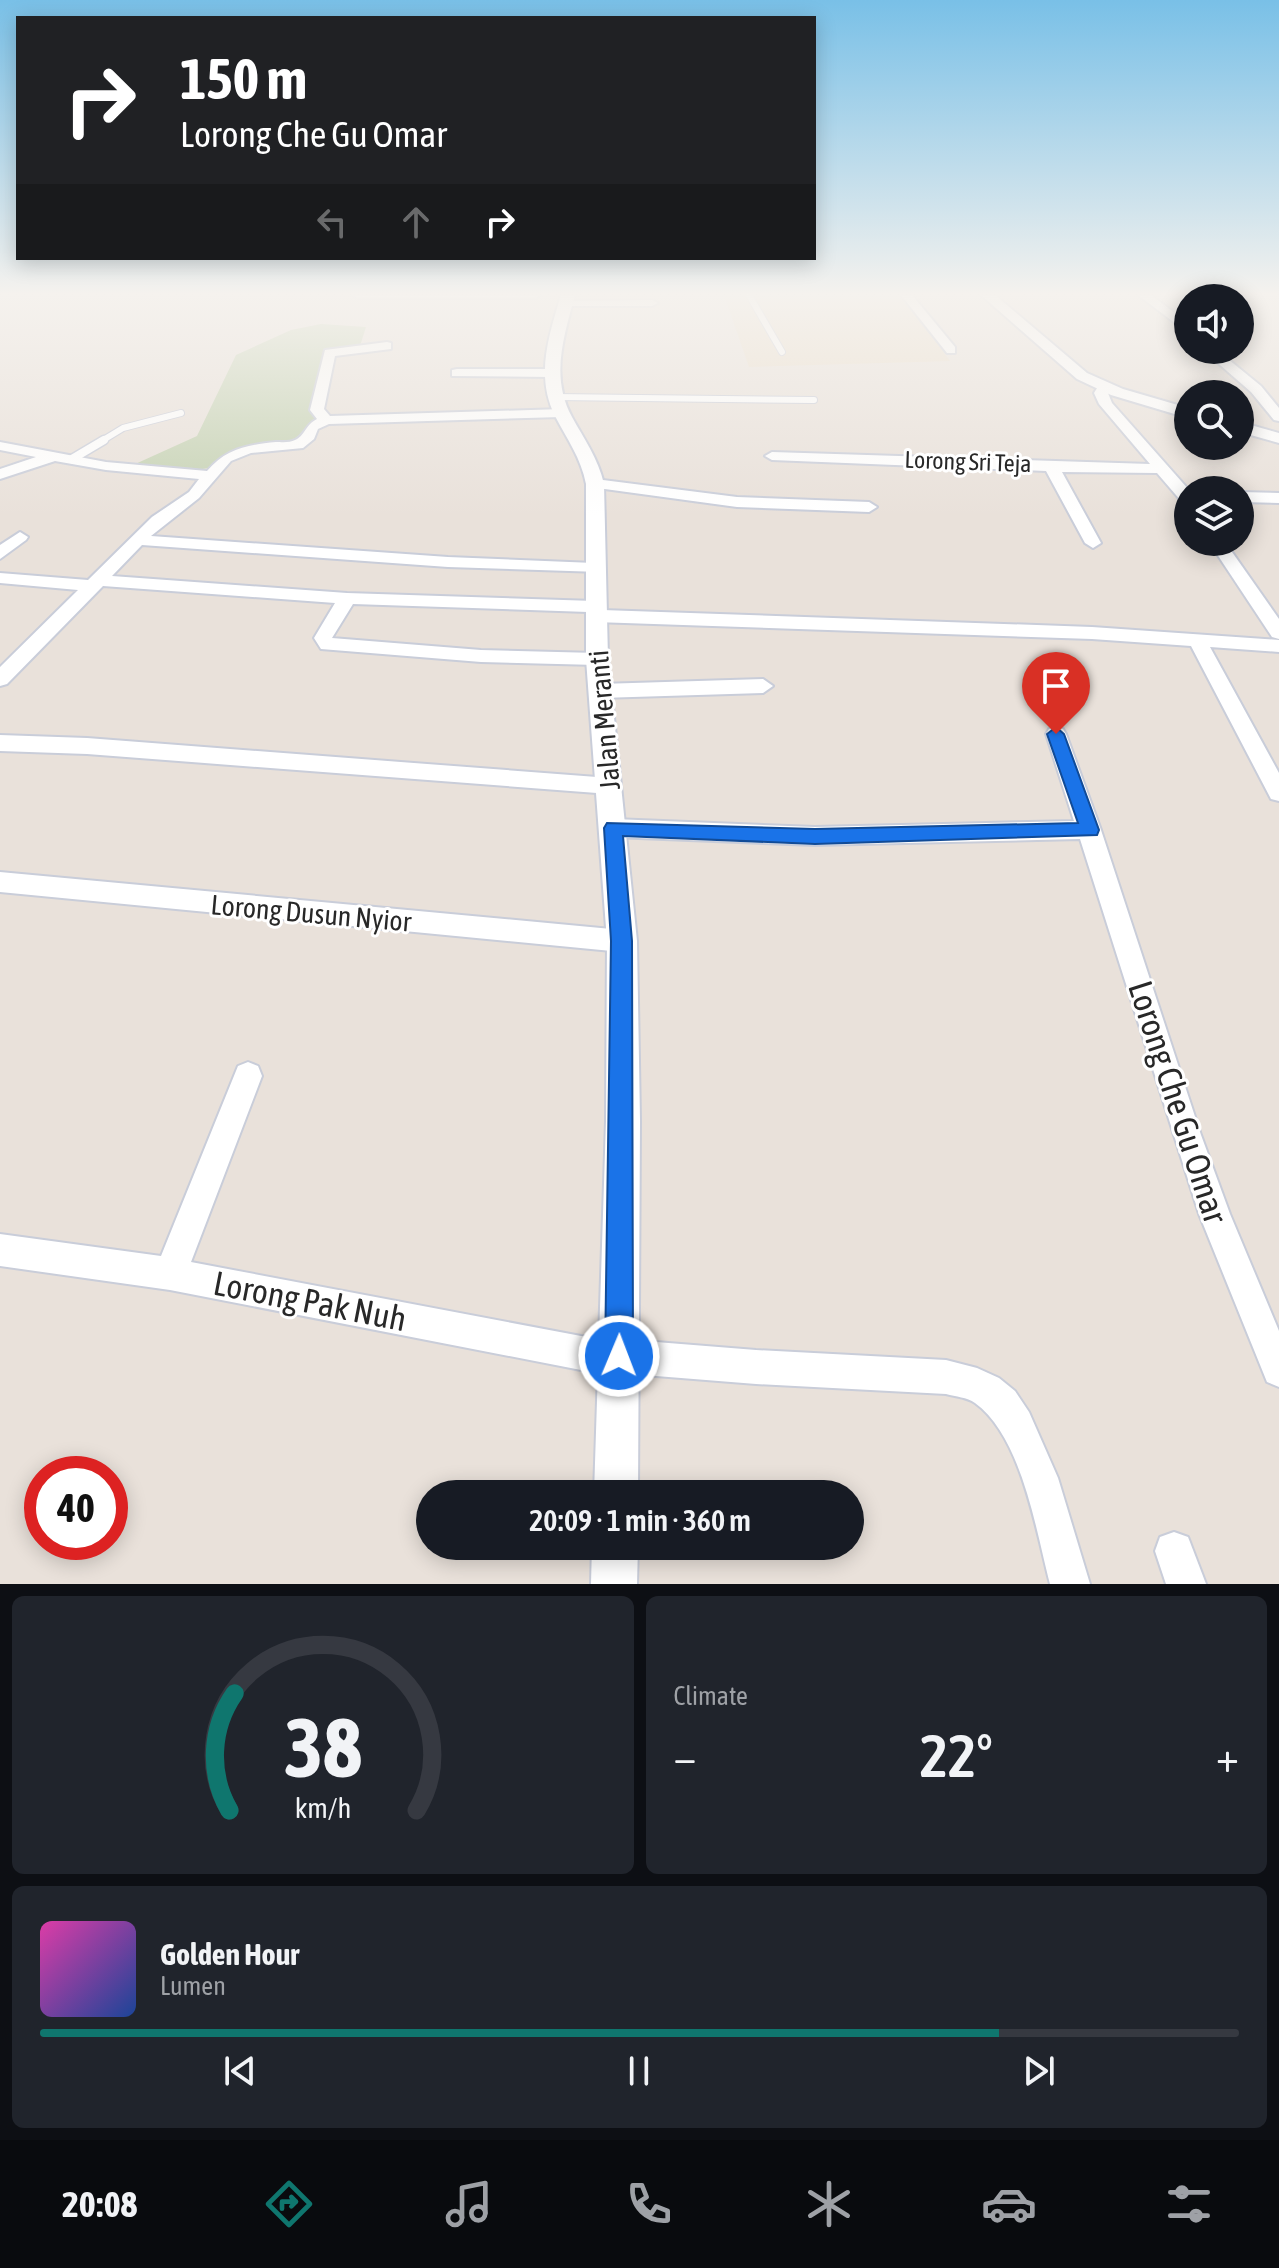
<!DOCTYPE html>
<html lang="en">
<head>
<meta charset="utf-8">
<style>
	body { margin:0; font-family:"Asap Condensed",sans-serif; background:#20242c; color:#f1f3f6; height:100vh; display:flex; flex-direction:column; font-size:30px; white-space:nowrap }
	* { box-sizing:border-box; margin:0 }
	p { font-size:26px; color:#9ea1a6 }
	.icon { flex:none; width:44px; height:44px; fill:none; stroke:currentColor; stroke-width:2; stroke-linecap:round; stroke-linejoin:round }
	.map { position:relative; height:1584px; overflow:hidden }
	.drawer { display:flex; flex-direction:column; gap:12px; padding:12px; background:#0d0f14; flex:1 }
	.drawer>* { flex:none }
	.hud { position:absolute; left:16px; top:16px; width:800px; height:244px; border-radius:0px; box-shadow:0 4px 20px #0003; background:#202124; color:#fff; overflow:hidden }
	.tools { position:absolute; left:1174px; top:284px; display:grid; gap:16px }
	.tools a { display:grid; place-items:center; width:80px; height:80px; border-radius:50%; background:#171b24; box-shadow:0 4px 20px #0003; font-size:40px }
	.speed { position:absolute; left:24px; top:1456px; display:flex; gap:16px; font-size:40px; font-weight:700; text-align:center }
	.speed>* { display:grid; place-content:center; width:104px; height:104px; border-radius:50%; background:#171b24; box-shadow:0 4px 20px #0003; line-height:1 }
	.speed .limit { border:12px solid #d22; background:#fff; color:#111 }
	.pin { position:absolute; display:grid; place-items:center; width:68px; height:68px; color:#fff; margin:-82px -34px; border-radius:50% 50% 50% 0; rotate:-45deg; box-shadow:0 0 8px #0007 }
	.pin .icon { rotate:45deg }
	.me { position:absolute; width:88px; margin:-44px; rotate:1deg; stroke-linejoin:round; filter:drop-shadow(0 0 6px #0008) }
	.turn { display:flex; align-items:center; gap:28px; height:168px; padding:0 32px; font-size:36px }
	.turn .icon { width:104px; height:104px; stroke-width:2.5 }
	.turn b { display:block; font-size:56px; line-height:68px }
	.lanes { display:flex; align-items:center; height:76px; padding:0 32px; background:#0003; justify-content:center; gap:40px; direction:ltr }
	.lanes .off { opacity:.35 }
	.big { font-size:60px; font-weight:600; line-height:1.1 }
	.drawer .widget { flex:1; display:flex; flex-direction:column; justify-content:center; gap:12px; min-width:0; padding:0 28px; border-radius:12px; background:#20242c }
	.drawer .dial { align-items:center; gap:0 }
	.dial svg { height:208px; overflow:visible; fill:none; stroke:#363941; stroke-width:7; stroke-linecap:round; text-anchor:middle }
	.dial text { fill:#f1f3f6; stroke:none }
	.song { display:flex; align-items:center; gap:24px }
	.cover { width:96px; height:96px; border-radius:12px; background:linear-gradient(135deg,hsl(320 70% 55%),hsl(220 70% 35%)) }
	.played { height:8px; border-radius:4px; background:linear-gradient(90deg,#0f766e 80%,#363941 80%) }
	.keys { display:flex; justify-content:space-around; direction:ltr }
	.heat { display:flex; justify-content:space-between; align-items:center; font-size:44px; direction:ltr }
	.drawer .tiles { flex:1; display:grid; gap:12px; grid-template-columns:1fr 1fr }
	.widget:last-child { grid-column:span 2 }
	.trip { position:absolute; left:416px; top:1480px; width:448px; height:80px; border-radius:40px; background:#171b24; box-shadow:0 4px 20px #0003; font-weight:600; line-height:80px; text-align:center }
	.dock { display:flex; height:128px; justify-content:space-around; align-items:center; background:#090b0e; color:#9ea1a6 }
	.dock .icon { width:56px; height:56px }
	.dock .current { color:#0f766e }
	.dock b { font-size:36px; color:#f1f3f6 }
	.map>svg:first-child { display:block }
</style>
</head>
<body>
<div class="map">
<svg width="1279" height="1584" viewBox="0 0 1279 1584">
	<rect width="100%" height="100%" fill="#e9e1da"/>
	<polygon fill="#eaddca" points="724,295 902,295 950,361 749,367"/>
	<polygon fill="#c5d2b3" points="321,324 366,327 360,346 328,349 311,407 319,420 306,429 300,440 285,446 242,447 208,468 192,471 133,465 197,436 236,355 291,330"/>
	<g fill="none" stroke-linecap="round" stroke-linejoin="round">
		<defs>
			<g id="service-far1">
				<polyline points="749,295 782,352"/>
				<polyline points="555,397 814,400"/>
				<polyline points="100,442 123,428 181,413"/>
			</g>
			<polyline id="service" points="72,459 104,440"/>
			<g id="minor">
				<polygon points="352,295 541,295 535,298 358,298"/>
				<polygon points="901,295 912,295 955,347 955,353 947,353"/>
				<polygon points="1138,295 1151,295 1188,323 1188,333"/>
				<polygon points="565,301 652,300 658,303 652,306 561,306 561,302"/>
				<path d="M387 342 391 343V349L335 356 324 409 330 416 562 409 569 413 562 417 329 424 318 429 314 439 303 448 251 453 231 461 199 498 151 536 448 557 594 563 603 568 600 572 448 567 142 545 112 576 347 593 595 601 601 603 604 607 602 610 1092 627 1279 640V652L1210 647 1279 773V801L1271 799 1191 646 1092 639 595 622 589 620 586 616 588 612 353 604 332 638 481 650 597 653 607 659 597 665 481 662 321 649 314 638 335 603 103 586 7 684 0 686V667L78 590 0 583V573L88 580 152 517 189 492 199 479 106 470 55 461 0 479V469L36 457 0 450V442L106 462 207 471C226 449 246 445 276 442 281 442 290 443 295 440 305 436 305 425 317 419L310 410 325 350Z"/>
				<polygon points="1203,350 1217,350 1261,386 1279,408 1279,421 1274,420 1251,392"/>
				<polygon points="457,369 552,369 558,373 552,377 452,376 452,370"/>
				<polygon points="1099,385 1109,385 1108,393 1112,403 1189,490 1188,504 1182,502 1157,473 1062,472 1101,543 1093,548 1085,543 1046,471 772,460 765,456 772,452 1150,464 1099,404 1094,393"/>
				<polygon points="595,479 737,497 869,502 877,507 869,512 737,507 590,487 590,481"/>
				<polygon points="1240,492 1279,493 1279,503 1240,502"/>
				<polygon points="20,532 28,537 26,540 0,559 0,545"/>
				<polygon points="1209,542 1225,542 1279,619 1279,639 1272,637"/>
				<polygon points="763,679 773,686 763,693 600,698 590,691 600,684"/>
				<polygon points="1056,727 1063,729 1066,734 1101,830 1201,1135 1230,1214 1279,1331 1279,1387 1267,1382 1199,1214 1080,839 815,845 613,837 605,834 602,828 605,822 613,819 815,827 1074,821 1046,734 1049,729"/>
				<polygon points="0,735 87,738 610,778 618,780 621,786 618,792 610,794 87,754 0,751"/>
				<polygon points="0,872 622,930 631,933 635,941 631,949 622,952 0,892"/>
				<path d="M248 1062 258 1066 262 1076 191 1262 581 1336 756 1350 946 1360 977 1368 999 1378 1015 1391 1029 1412 1058 1478 1090 1584H1050C1036 1531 1022 1437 975 1403 967 1397 956 1397 946 1394L756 1384 581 1370 170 1290 0 1266V1234L161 1256 238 1066Z"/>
				<polygon points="1174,1532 1188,1537 1206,1584 1166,1584 1155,1551 1160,1537"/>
			</g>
			<g id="tertiary">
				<path d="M561 295H575C564 336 550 377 572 417 584 439 598 458 604 484L608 659 637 941 640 1121 638 1494H594L606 1121 607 941 586 659V484C581 458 567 439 555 416 535 376 549 335 561 295Z"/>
				<polygon points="981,295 995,295 1087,373 1123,389 1188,408 1188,418 1111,395 1077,379"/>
				<polygon points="1240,422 1279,433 1279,443 1240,432"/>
				<polygon points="592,1546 638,1546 637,1584 591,1584"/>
			</g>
		</defs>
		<use href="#service-far1" stroke="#c9cdd9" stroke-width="8"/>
		<use href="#service" stroke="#c9cdd9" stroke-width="11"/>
		<use href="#minor" stroke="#c9cdd9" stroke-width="4"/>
		<use href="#tertiary" stroke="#c9cdd9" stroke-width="4"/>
		<use href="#service-far1" stroke="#fff" stroke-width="6"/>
		<use href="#service" stroke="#fff" stroke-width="8"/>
		<use href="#minor" fill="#fff" fill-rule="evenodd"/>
		<use href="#tertiary" fill="#fff" fill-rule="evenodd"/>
	</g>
	<linearGradient id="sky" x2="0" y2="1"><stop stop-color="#79c0e7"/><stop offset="0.57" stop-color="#f5f2ee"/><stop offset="1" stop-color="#f5f2ee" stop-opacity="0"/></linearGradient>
	<rect width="1279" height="516" fill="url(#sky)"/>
	<polygon fill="#1a73e8" stroke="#114b97" stroke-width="2" points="1056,727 1064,734 1099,830 1097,835 815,844 623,836 632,941 633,1356 629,1366 619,1370 609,1366 605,1356 611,941 604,828 607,823 815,829 1078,823 1047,734"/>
	<g text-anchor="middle" stroke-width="6" stroke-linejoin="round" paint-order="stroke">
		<g font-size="24" fill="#282828" stroke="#fff">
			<text transform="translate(968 462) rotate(2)" y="8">Lorong Sri Teja</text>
		</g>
		<g font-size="28" fill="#282828" stroke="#fff">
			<text transform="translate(604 720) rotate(-95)" y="10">Jalan Meranti</text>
			<text transform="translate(311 913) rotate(5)" y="10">Lorong Dusun Nyior</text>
		</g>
		<g font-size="34" fill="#282828" stroke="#fff">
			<text transform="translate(1178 1102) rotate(72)" y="12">Lorong Che Gu Omar</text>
			<text transform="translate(310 1301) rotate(11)" y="12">Lorong Pak Nuh</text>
		</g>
	</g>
</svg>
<div class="tools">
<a><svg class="icon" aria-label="sound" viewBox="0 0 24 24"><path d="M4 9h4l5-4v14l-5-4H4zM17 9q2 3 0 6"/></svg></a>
<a><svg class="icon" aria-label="search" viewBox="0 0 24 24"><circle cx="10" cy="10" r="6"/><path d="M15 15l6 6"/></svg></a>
<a><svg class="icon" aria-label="layers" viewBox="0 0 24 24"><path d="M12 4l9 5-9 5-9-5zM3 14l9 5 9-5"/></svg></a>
</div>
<div class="speed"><div class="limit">40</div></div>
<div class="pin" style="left:1056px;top:734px;background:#d93025"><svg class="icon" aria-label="arrive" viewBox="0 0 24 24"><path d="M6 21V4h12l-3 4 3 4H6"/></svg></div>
<svg class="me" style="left:619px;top:1356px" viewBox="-20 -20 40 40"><circle r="17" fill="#1a73e8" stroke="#fff" stroke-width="3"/><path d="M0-11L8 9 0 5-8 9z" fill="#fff"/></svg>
<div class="trip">20:09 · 1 min · 360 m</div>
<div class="hud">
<div class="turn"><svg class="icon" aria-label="right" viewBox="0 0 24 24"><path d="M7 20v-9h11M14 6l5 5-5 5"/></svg><div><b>150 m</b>Lorong Che Gu Omar</div></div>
<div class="lanes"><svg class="icon off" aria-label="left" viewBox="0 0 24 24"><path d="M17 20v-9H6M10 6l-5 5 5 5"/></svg><svg class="icon off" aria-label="ahead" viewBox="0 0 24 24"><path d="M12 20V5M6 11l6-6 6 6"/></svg><svg class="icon" aria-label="right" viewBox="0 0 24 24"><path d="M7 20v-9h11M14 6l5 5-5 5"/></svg></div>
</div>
</div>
<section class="drawer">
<div class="tiles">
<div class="widget dial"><svg viewBox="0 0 100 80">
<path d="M14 69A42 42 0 1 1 86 69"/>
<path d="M14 69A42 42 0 0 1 16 24" stroke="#0f766e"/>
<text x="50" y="56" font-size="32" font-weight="700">38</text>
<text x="50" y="72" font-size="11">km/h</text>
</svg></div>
<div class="widget"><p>Climate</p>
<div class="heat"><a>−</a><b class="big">22°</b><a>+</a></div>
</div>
<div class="widget">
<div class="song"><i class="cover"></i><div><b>Golden Hour</b><p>Lumen</p></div></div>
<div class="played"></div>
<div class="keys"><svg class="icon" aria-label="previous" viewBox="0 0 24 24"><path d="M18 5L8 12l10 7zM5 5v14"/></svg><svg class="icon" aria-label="pause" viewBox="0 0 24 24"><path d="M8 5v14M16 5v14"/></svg><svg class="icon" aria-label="next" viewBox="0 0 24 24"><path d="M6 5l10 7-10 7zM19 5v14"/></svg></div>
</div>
</div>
</section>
<nav class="dock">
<b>20:08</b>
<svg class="icon current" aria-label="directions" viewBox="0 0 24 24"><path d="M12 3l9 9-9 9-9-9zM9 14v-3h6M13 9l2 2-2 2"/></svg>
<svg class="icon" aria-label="music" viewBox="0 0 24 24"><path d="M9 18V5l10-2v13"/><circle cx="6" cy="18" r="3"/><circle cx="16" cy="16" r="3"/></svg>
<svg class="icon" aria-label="phone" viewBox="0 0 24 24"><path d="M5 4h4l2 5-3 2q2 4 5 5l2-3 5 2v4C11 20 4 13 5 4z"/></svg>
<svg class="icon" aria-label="climate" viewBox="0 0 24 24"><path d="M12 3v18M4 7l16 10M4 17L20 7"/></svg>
<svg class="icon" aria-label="car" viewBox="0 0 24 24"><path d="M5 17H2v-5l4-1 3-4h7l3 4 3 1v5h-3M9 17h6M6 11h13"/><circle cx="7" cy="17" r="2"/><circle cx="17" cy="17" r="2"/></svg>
<svg class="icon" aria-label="filters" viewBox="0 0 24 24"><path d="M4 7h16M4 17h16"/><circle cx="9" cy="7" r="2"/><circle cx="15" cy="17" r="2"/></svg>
</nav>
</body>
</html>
